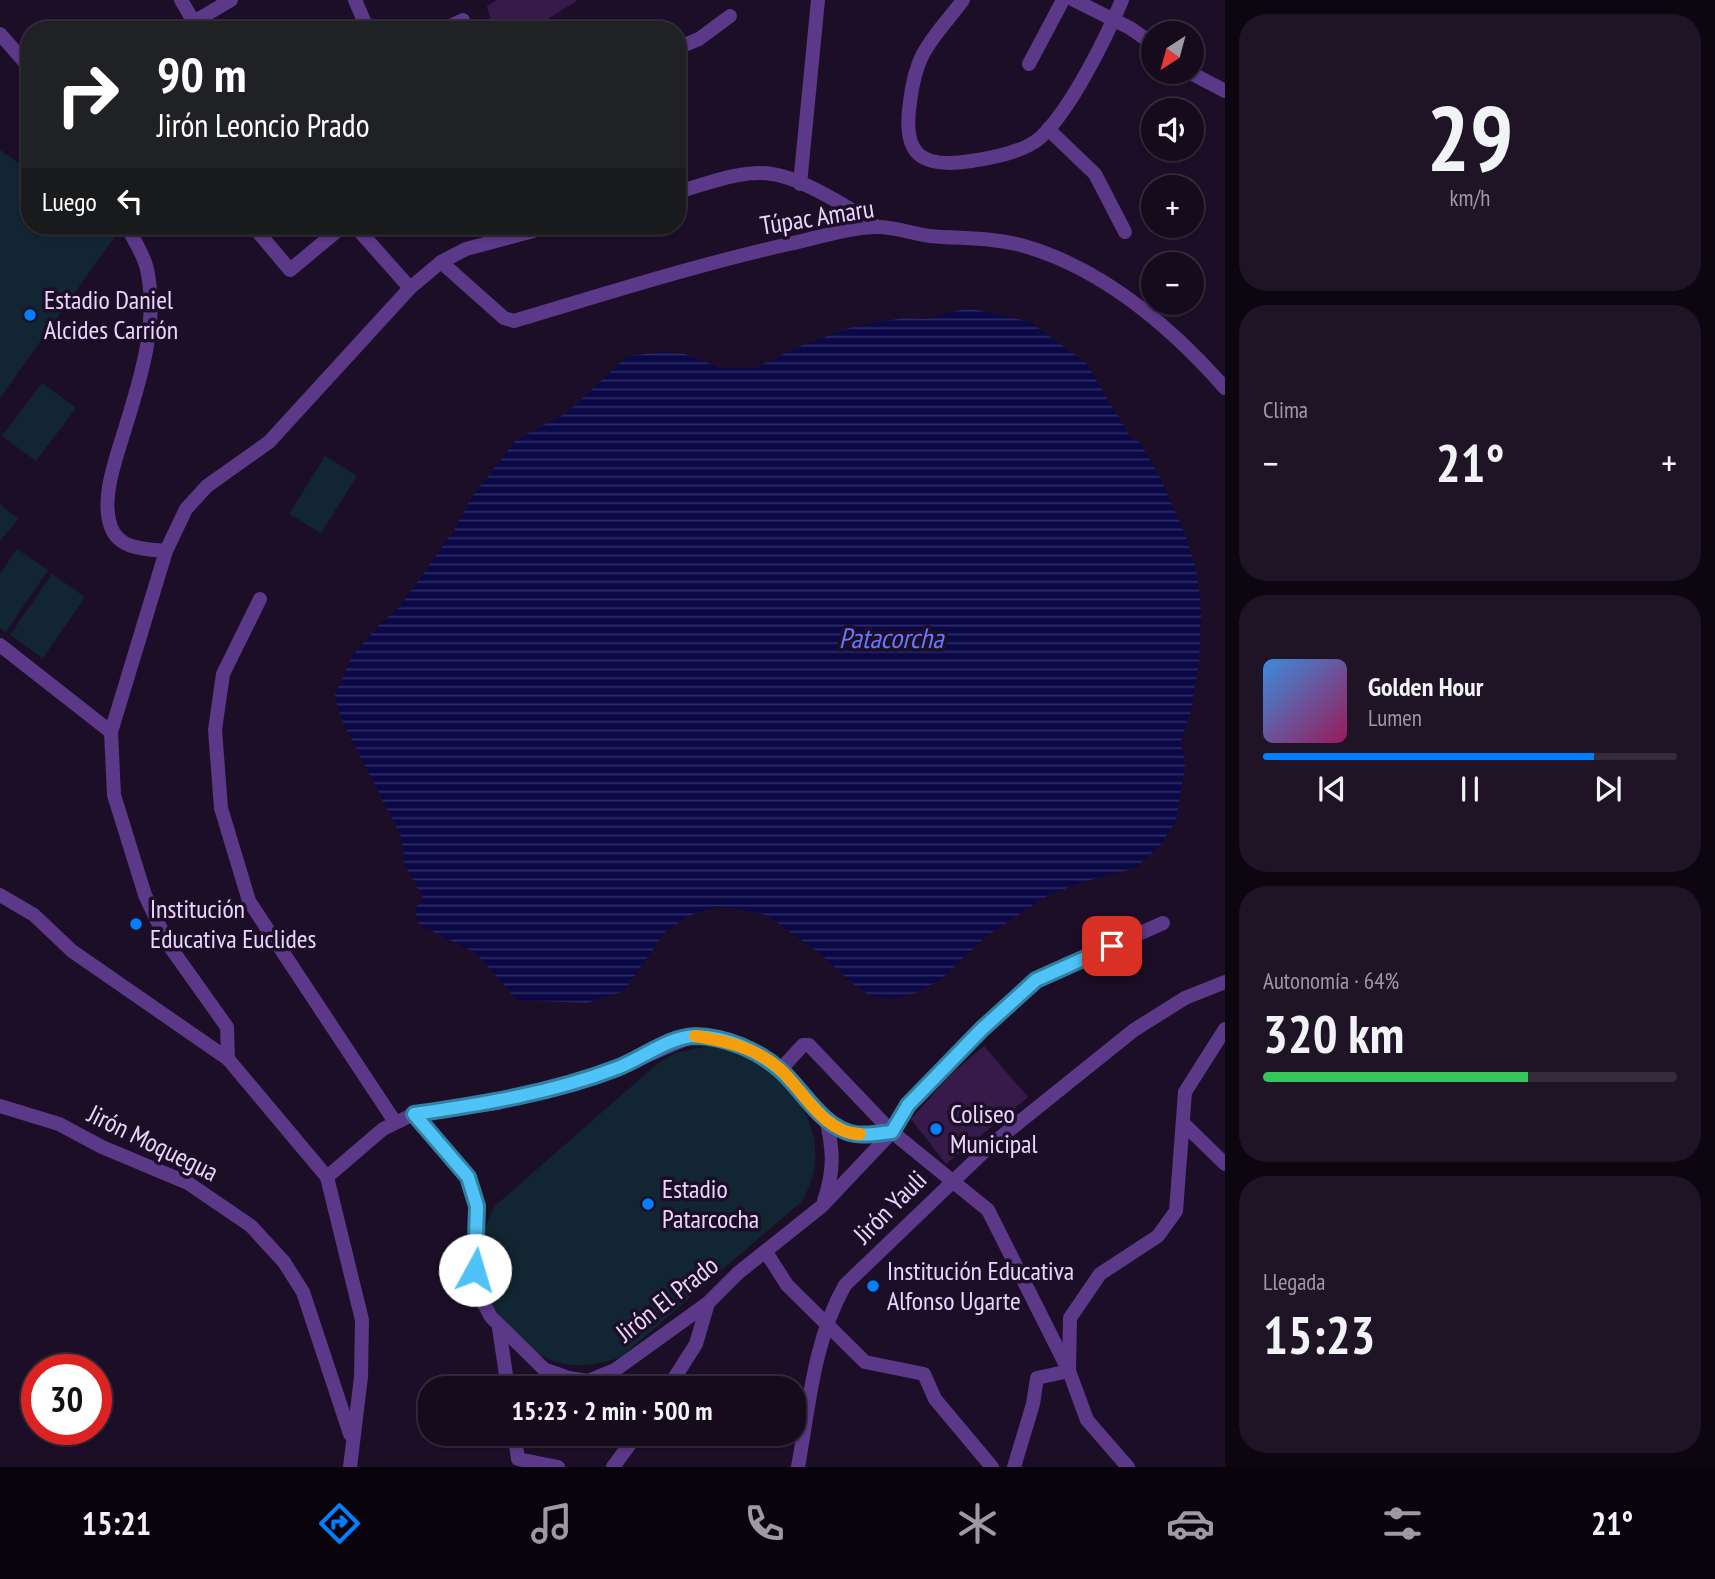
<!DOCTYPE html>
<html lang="es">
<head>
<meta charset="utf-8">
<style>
	body { margin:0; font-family:"PT Sans Narrow",sans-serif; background:#1f1326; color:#f1f3f6; height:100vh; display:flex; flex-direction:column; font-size:26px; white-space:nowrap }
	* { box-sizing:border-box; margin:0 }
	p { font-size:23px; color:#9e9aa4 }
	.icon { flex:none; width:38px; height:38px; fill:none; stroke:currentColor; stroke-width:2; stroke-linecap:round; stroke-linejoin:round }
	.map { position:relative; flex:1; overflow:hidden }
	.sheet { display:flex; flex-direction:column; gap:14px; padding:14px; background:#0c0610; width:490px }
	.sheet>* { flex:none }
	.guide { position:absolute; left:21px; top:21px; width:665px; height:214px; border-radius:28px; box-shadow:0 2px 5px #0004,0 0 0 2px #352b3b; background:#202124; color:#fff; overflow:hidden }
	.needle { width:46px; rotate:216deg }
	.tools { position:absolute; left:1141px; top:21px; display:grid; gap:14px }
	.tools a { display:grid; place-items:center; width:63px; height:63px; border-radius:50%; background:#160a1d; box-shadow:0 2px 5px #0004,0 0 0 2px #352b3b; font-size:35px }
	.speed { position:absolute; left:21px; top:1354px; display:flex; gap:14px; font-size:35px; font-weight:700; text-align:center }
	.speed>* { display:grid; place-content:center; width:91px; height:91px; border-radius:50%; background:#160a1d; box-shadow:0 2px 5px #0004,0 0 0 2px #352b3b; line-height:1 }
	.speed .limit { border:10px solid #d22; background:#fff; color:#111 }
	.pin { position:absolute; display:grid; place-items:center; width:60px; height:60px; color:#fff; margin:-30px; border-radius:14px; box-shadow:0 4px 10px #0006 }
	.me { position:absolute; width:77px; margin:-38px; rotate:6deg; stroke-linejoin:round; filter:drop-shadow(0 0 5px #0008) }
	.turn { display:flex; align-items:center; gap:24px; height:147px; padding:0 21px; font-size:32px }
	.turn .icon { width:91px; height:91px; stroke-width:2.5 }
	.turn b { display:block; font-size:49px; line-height:60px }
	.then { display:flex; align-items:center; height:66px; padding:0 21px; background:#0003; gap:14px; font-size:26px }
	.big { font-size:52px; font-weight:600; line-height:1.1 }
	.sheet .card { flex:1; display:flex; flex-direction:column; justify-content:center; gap:10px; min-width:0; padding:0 24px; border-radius:28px; background:#1f1326 }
	.sheet .dial { align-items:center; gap:0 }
	.dial b { font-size:91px; line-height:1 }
	.song { display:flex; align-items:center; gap:21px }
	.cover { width:84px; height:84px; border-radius:10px; background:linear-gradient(135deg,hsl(210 70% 55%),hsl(330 70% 35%)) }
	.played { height:7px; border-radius:4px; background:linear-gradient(90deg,#017fff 80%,#352b3b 80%) }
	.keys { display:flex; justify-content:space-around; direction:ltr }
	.heat { display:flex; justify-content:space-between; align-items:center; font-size:38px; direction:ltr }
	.charge { height:10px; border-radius:5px; background:linear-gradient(90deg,#34c759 64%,#352b3b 0) }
	.trip { position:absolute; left:418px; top:1376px; width:388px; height:70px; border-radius:28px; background:#160a1d; box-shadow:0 2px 5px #0004,0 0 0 2px #352b3b; font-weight:600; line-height:70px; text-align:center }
	.tab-bar { display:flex; height:112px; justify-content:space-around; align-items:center; background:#09040c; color:#9e9aa4 }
	.tab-bar .icon { width:49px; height:49px }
	.tab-bar .current { color:#017fff }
	.tab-bar b { font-size:32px; color:#f1f3f6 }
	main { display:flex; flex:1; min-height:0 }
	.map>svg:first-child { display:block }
</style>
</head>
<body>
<main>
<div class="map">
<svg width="1225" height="1467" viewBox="0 0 1225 1467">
	<defs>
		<pattern id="water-rules" width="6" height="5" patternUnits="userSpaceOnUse" patternTransform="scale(1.75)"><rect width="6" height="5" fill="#0b0847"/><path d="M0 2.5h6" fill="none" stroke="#2f2b63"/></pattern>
	</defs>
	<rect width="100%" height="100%" fill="#1d0e27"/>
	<g fill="#112632">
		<polygon points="0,150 30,171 30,226 109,226 118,232 0,398"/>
		<polygon points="42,383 76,408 36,461 2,436"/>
		<polygon points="325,456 357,476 321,533 289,514"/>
		<polygon points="0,504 18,519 0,541"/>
		<polygon points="17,549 48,570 6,632 0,628 0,574"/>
		<polygon points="52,574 85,597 43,658 10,635"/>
		<path d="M718 1044C786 1060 843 1137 801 1202L621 1357C572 1374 539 1365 507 1324 501 1316 493 1308 487 1299 470 1272 481 1231 495 1206L657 1064 675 1053Z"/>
		<rect x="519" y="1382" width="35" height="6"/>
		<polygon points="520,1433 555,1433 555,1440 520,1441"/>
	</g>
	<polygon fill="url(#water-rules)" points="968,308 1030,322 1086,363 1129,435 1140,443 1158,473 1185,534 1197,573 1201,610 1199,662 1191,711 1181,741 1185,766 1176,821 1161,844 1136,868 1079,883 1045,897 985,937 942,978 919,992 896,999 872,997 853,984 818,952 767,915 719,906 688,916 665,932 624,991 587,1003 517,1000 476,953 420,925 414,911 423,898 405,865 401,836 341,719 335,695 352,656 381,623 398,609 455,529 471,498 517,439 565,414 628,356 663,352 685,354 720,368 755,368 800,346 852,327 904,318 926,319"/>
	<g fill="#361a49">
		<polygon points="497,0 578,0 543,22 548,30 493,30 487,6"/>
		<polygon points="984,1046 1028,1097 946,1164 911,1119 950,1075"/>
	</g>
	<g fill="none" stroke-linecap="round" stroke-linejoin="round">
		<g stroke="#5b3888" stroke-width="14">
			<polyline points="181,0 198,29"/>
			<polyline points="355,0 368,30"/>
			<path d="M963 0C950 18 932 36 922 56 915 70 912 86 910 102 902 154 920 169 971 161 992 158 1026 151 1041 137 1071 109 1106 38 1122 0"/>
			<polyline points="1074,0 1130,28 1153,44"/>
			<polyline points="180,30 231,0"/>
			<polyline points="441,30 463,20"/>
			<polyline points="0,34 30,68"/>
			<polyline points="677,48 699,39 730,16"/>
			<polyline points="1029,64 1063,0"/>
			<polyline points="1189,72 1225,91"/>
			<polyline points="1048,129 1095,174 1125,232"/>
			<polyline points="800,184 818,0"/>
			<path d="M677 192C707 184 741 169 772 174 802 178 852 209 877 227"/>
			<path d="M127 226C133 239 144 255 147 269 160 329 136 392 119 448 112 471 102 503 111 527 119 550 147 549 166 551"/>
			<polyline points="253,226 290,270 343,226"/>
			<polyline points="355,226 410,288"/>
			<path d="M441 262 504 318 514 321C605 294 696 265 789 244 817 238 849 227 878 227 895 227 913 234 930 236 962 239 993 237 1024 246 1104 269 1172 328 1225 388"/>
			<polyline points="260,599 223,674 215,730 221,808 249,901 395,1122"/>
			<polyline points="0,645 111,732"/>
			<polyline points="0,895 34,915 72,951 228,1059"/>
			<polyline points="780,1070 803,1045 809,1045 892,1132"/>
			<polyline points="0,1106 59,1124 102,1147 188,1183 251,1226 284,1262 303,1292 350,1434"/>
			<polyline points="414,1114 468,1177 477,1206 475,1270 480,1297 491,1317 544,1369 569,1378 588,1381 615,1370 708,1303 738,1273 822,1206 892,1132 908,1105 982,1029 1036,980 1163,923"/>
			<polyline points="1185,1125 1225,1164"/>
			<polyline points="327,1177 383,1129 414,1114 498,1103 617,1068 693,1036 727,1041 755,1052 780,1070 804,1098 839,1128 856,1135 892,1132 988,1210 1069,1371 1087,1420 1128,1467"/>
			<path d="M824 1201C835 1168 833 1151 826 1117"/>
			<polyline points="766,1252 787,1285 865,1362 924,1374 935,1399 992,1467"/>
			<polyline points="499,1328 508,1388"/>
			<polyline points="1069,1370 1070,1318 1100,1274 1158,1236 1176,1211 1185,1092 1225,1029"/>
			<polyline points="668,1388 696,1344 708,1303"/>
			<polyline points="514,1433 518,1459 558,1467"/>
			<polyline points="350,1467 361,1377 362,1320 327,1177 228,1059 227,1027 168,944 145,895 114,795 111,732 166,551 186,509 207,486 269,442 410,288 441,262 466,249 552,226"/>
			<polyline points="613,1467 638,1433"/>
			<path d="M798 1467C809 1406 814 1339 845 1285L992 1144 1134 1030 1185 998 1225 982"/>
			<polyline points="1014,1467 1033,1404 1037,1378 1069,1371"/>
		</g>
	</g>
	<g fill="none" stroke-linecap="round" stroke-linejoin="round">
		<defs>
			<path id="route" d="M475 1270 477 1206 468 1177 414 1114C483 1104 552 1093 617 1068 641 1059 670 1036 696 1036 726 1037 757 1050 779 1069 803 1089 821 1128 855 1134 866 1136 881 1133 892 1132L908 1105 982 1029 1036 980 1112 946"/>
		</defs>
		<use href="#route" stroke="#337fa1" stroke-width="18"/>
		<use href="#route" stroke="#4fc3f7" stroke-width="12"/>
		<path stroke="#f59e0b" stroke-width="12" d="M695 1036C726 1041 757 1048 781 1070 803 1091 825 1134 860 1134"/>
	</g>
	<g fill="#017fff" stroke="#1d0e27" stroke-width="2.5">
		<circle cx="30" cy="315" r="7"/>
		<circle cx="136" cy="924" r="7"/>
		<circle cx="936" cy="1129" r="7"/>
		<circle cx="648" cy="1204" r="7"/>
		<circle cx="873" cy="1286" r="7"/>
	</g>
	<g text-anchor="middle" stroke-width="7" stroke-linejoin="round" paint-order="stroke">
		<g font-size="26" fill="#ebd5ff" stroke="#1d0e27">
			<text transform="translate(817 217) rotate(-9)" y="9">Túpac Amaru</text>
			<text transform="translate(153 1143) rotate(26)" y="9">Jirón Moquegua</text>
			<text transform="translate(890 1207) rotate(-45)" y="9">Jirón Yauli</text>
			<text transform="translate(667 1299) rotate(-38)" y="9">Jirón El Prado</text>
		</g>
		<g font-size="26" fill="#ebd5ff" stroke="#1d0e27" text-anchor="start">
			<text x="44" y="309">Estadio Daniel<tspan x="44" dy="30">Alcides Carrión</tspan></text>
			<text x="150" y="918">Institución<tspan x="150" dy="30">Educativa Euclides</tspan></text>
			<text x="950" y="1123">Coliseo<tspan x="950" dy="30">Municipal</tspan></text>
			<text x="662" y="1198">Estadio<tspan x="662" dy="30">Patarcocha</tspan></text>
			<text x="887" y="1280">Institución Educativa<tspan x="887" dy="30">Alfonso Ugarte</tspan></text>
		</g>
		<g font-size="28" font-style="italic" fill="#6378ff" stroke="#1d0e27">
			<text x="891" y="648">Patacorcha</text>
		</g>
	</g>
</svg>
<div class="tools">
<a><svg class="needle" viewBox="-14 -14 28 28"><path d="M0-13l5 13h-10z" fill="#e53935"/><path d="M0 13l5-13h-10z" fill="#9e9aa4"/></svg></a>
<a><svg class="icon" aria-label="sound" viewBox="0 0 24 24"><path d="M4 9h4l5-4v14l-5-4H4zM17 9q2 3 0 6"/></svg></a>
<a>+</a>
<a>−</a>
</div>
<div class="speed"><div class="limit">30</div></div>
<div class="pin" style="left:1112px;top:946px;background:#d93025"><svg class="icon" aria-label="arrive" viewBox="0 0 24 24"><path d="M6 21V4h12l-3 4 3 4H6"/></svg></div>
<svg class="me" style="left:475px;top:1270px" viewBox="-20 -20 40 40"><circle r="19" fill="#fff"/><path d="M0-13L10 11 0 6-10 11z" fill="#4fc3f7"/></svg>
<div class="trip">15:23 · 2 min · 500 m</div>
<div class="guide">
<div class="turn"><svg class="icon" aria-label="right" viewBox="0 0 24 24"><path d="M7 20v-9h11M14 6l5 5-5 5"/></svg><div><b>90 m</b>Jirón Leoncio Prado</div></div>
<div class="then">Luego<svg class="icon" aria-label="left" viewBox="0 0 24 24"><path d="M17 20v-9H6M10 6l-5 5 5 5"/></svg></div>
</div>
</div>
<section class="sheet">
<div class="card dial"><b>29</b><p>km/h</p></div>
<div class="card"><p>Clima</p>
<div class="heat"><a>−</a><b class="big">21°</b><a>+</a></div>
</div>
<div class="card">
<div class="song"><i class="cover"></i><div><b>Golden Hour</b><p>Lumen</p></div></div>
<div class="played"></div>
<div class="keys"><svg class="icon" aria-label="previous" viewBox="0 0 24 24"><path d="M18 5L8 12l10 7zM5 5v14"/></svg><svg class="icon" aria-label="pause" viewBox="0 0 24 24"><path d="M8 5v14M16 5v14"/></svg><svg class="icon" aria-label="next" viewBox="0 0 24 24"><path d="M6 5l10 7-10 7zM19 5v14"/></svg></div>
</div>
<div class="card"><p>Autonomía · 64%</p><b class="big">320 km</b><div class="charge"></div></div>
<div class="card"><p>Llegada</p><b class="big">15:23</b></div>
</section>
</main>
<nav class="tab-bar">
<b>15:21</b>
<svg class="icon current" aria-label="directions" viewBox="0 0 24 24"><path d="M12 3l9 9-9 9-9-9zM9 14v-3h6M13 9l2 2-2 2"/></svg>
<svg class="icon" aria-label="music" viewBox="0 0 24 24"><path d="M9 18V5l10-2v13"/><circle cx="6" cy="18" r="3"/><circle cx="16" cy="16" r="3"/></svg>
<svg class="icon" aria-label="phone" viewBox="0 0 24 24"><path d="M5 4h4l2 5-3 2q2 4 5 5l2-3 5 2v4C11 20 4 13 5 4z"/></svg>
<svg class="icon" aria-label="climate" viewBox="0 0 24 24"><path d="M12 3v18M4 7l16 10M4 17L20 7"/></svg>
<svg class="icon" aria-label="car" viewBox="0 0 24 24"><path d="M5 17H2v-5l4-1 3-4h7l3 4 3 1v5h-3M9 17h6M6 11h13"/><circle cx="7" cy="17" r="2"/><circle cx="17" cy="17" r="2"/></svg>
<svg class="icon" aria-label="filters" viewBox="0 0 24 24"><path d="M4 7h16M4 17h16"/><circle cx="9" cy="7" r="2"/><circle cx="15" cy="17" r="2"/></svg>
<b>21°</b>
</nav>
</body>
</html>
